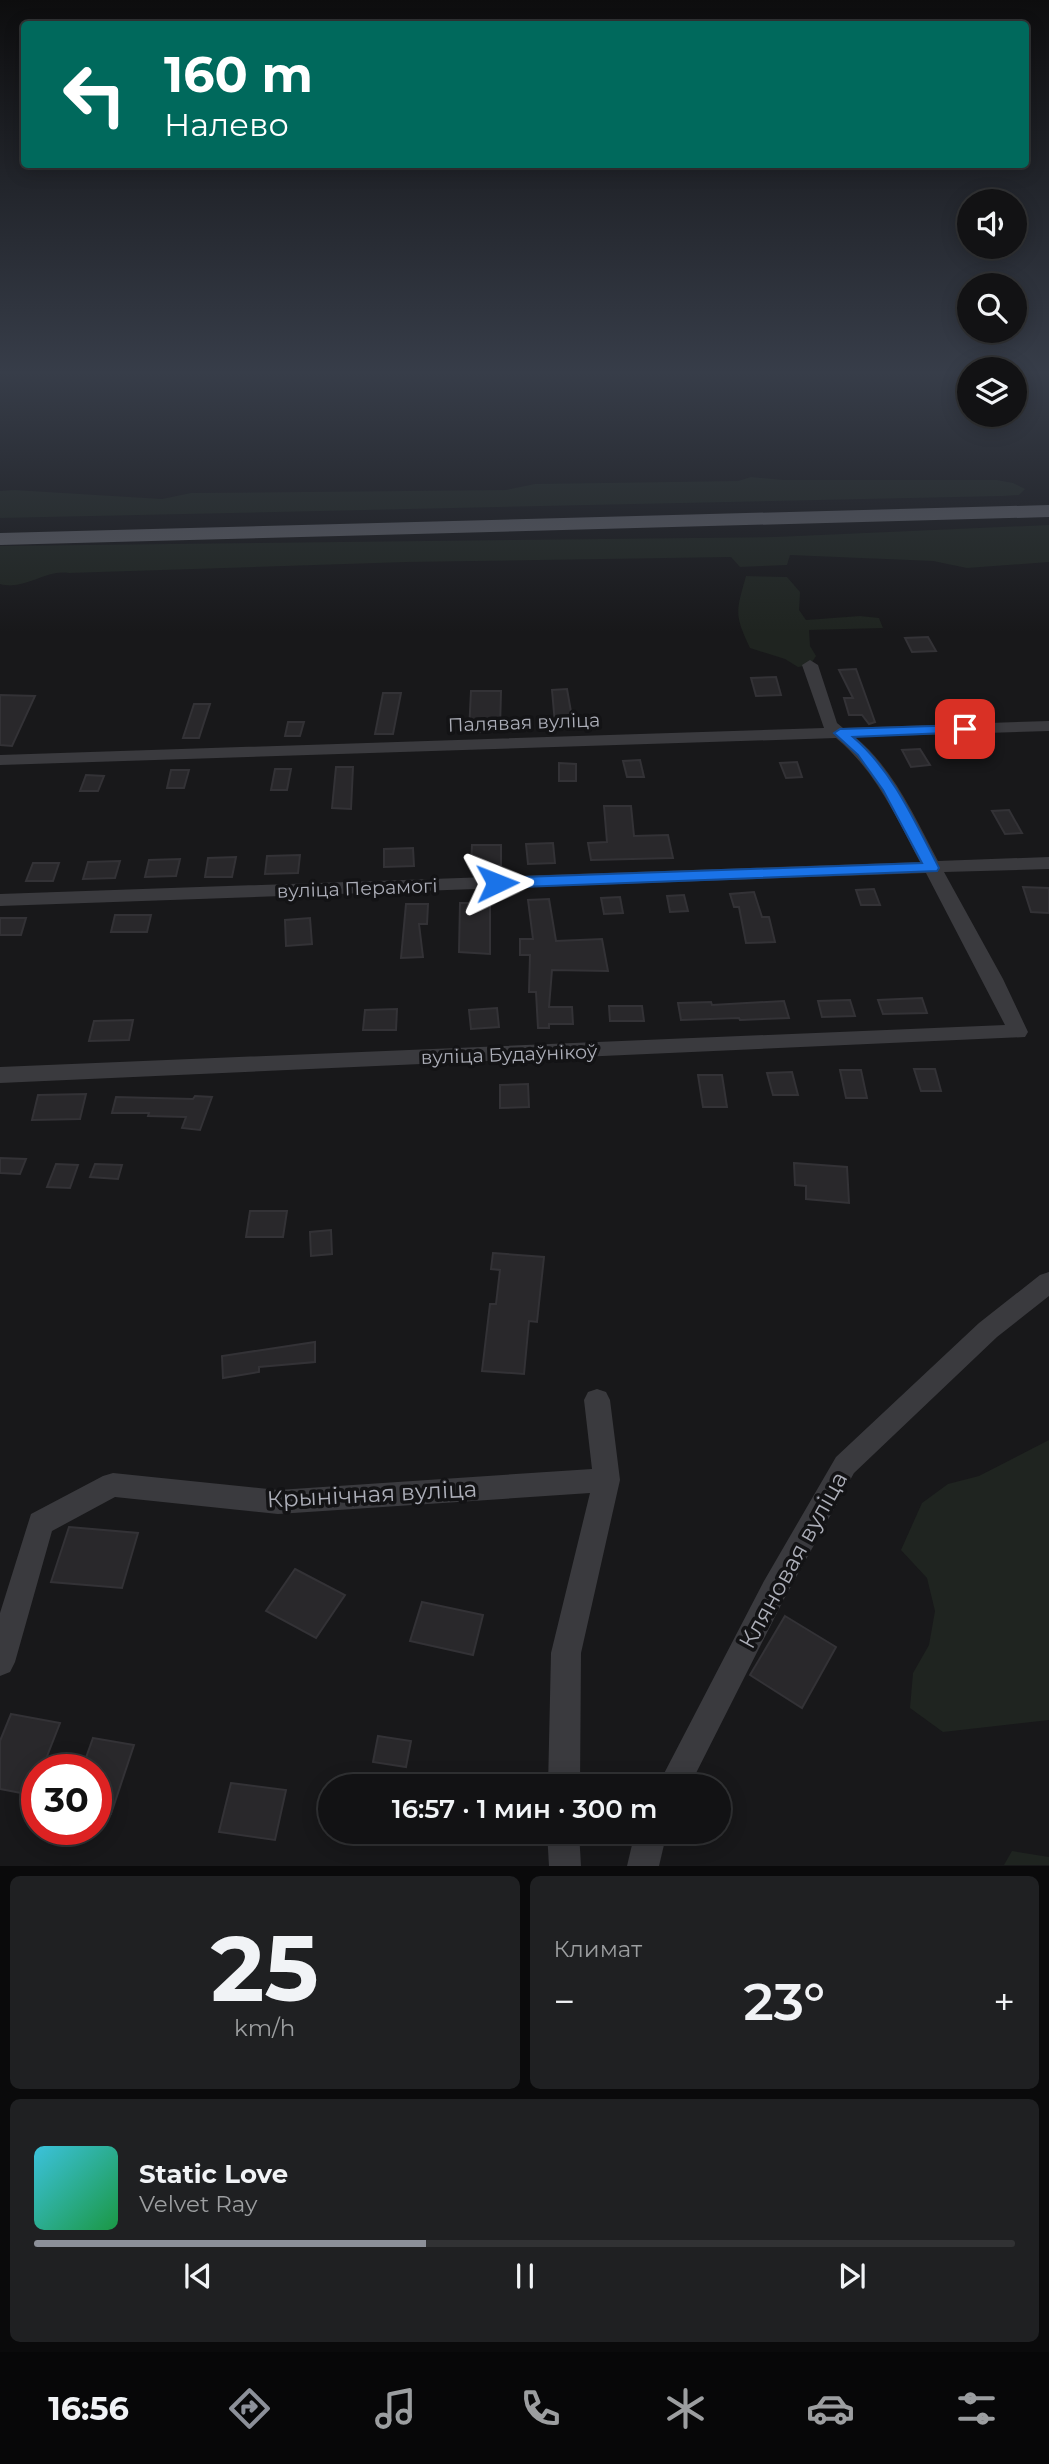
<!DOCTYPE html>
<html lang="ru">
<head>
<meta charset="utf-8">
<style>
	body { margin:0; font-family:Montserrat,sans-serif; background:#1f2022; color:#f1f3f6; height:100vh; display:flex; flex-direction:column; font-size:26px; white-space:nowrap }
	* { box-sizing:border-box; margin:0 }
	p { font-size:23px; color:#9c9ea0 }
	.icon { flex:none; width:38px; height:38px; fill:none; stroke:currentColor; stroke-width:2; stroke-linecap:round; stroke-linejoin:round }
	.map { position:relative; height:1866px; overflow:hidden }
	.side { display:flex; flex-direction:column; gap:10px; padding:10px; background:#0a0a0b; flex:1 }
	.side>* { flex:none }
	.hud { position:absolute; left:21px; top:21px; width:1008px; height:147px; border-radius:7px; box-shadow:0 4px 18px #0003,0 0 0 2px #313234; background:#00695c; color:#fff; overflow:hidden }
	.controls { position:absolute; left:957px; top:189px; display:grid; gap:14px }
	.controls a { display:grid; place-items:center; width:70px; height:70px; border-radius:50%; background:#121214; box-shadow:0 4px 18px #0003,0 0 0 2px #313234; font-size:35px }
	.speed { position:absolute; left:21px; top:1754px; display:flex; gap:14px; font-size:35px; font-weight:700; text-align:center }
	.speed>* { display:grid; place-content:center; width:91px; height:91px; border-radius:50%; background:#121214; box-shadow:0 4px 18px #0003,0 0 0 2px #313234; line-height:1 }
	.speed .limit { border:10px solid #d22; background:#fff; color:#111 }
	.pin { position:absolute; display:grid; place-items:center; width:60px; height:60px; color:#fff; margin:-30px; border-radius:14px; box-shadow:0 4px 10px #0006 }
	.me { position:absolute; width:77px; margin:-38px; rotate:88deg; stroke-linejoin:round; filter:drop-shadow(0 0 5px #0008) }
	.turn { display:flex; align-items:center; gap:24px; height:147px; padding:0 28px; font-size:32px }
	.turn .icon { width:91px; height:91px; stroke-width:2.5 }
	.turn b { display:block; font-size:49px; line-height:60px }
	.big { font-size:52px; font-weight:600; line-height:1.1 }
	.side .card { flex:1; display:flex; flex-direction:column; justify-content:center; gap:10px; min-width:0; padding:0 24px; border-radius:10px; background:#1f2022 }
	.side .dial { align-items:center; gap:0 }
	.dial b { font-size:91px; line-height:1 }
	.song { display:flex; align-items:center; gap:21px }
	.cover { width:84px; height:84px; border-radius:10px; background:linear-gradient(135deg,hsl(190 70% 55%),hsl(140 70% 35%)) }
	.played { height:7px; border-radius:4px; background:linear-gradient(90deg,#8c9099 40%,#313234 40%) }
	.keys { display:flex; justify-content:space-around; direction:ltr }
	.heat { display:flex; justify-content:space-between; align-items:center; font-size:38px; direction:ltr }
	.side .tiles { flex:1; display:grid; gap:10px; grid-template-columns:1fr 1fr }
	.card:last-child { grid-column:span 2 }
	.trip { position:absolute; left:318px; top:1774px; width:413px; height:70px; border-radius:35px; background:#121214; box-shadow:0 4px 18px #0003,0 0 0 2px #313234; font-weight:600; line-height:70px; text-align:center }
	.dock { display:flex; height:112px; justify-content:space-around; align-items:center; background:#070708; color:#9c9ea0 }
	.dock .icon { width:49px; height:49px }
	.dock .active { color:#8c9099 }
	.dock b { font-size:32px; color:#f1f3f6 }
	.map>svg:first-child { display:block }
</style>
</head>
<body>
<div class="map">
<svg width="1049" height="1866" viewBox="0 0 1049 1866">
	<rect width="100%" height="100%" fill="#18181a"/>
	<g fill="#1f2420">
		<polygon points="751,477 784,480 997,480 1013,483 1025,489 1019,495 1003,496 0,518 0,491 14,490 162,499 191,493 506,490 535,484 738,481"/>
		<path d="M1049 525V562L967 568 933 561 790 555 787 565 740 567 731 557 407 562 69 573C45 569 25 591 0 584V546L775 537Z"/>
		<path d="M746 576 787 577 800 592 799 610 806 620 860 616 879 618 883 628 809 630 810 646 816 656 810 665 798 667 785 659 750 648C734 614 736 612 746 576Z"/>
		<polygon points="1049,1440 1049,1720 943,1732 910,1708 913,1673 929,1645 935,1611 927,1578 901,1550 922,1503 948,1484 979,1476"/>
		<polygon points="1012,1851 1049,1857 1049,1865 1004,1865"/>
	</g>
	<g fill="#29282b" stroke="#333236" stroke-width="2">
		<polygon points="928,637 936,651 912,652 905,638"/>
		<polygon points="856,669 875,722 869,724 862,715 849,715 844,698 853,698 839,670"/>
		<polygon points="776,677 781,695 756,696 751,678"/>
		<polygon points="567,689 573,723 555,724 552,690"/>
		<polygon points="471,691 501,691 500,729 488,728 488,732 469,732"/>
		<polygon points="383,693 401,693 393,734 375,734"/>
		<polygon points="0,695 35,696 12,746 0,745"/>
		<polygon points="194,704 210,704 199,738 183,738"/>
		<polygon points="288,722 304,722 300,736 285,736"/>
		<polygon points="920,749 930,765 911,767 902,750"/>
		<polygon points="640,760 644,777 627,777 623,761"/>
		<polygon points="797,762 802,777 786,778 780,763"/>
		<polygon points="559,763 576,764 576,781 559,781"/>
		<polygon points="336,767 353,767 351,809 332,808"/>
		<polygon points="275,769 291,769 287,790 271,790"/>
		<polygon points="171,770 189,770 184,788 167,788"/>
		<polygon points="86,775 104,776 98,791 80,791"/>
		<polygon points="604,806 631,806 634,836 668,835 673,858 591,860 588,843 607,842"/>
		<polygon points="1009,810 1022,833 1005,834 992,811"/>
		<polygon points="553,843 555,863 528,864 526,844"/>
		<polygon points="472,845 501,845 501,865 471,865"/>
		<polygon points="413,848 414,866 384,867 384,849"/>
		<polygon points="300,855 298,873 265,874 267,856"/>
		<polygon points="236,857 232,877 205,877 208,858"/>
		<polygon points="180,859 176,876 145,877 149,860"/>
		<polygon points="120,861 115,878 83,879 88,862"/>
		<polygon points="33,863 59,863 53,881 26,881"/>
		<polygon points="1023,887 1049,888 1049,913 1031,912"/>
		<polygon points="874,889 880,905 861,905 856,890"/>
		<polygon points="754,892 762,917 769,917 775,942 746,943 739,907 734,907 730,894"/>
		<polygon points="684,895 688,911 670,912 667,896"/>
		<polygon points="620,897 623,913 604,914 601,898"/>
		<polygon points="549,899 556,941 602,939 608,971 552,970 549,1007 572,1007 573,1024 549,1024 549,1028 538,1028 536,992 529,992 530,955 520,955 520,939 533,939 528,900"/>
		<polygon points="460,903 490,903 490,954 459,952"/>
		<polygon points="406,904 428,904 427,924 419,924 423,957 401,958"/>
		<polygon points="115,915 151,915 147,932 111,932"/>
		<polygon points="0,918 26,918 21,935 0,935"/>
		<polygon points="310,918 312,944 286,946 285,920"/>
		<polygon points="922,998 927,1013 883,1014 878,1000"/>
		<polygon points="850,1000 855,1016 822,1017 818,1001"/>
		<polygon points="784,1001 789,1018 740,1020 739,1018 681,1020 678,1003 711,1002 712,1005"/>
		<polygon points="609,1006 642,1006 644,1021 610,1021"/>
		<polygon points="497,1008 499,1027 471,1029 469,1010"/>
		<polygon points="397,1009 396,1030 363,1030 365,1010"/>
		<polygon points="133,1020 129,1040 89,1041 94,1021"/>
		<polygon points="914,1069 935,1069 941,1091 921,1091"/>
		<polygon points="840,1070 861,1070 867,1098 846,1098"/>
		<polygon points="792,1072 798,1095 773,1095 767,1073"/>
		<polygon points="698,1075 722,1075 727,1107 703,1107"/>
		<polygon points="528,1084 529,1107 500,1108 500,1085"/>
		<polygon points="86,1094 80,1119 32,1120 38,1095"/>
		<polygon points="195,1096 212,1097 200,1130 182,1128 186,1117 148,1116 149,1113 112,1113 116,1097 193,1099"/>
		<polygon points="0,1158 26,1159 20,1174 0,1173"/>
		<polygon points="794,1163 847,1167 849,1203 806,1199 806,1186 795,1185"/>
		<polygon points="56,1164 78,1165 70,1188 47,1187"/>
		<polygon points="95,1164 122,1165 118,1179 90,1177"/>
		<polygon points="250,1211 287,1211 283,1237 246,1237"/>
		<polygon points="331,1230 332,1254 311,1256 310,1232"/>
		<polygon points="493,1253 544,1257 537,1322 529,1321 524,1374 482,1371 490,1304 496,1304 500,1270 491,1269"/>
		<polygon points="315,1342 315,1362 259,1367 259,1372 223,1378 222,1356"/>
		<polygon points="69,1527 138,1533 122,1588 51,1582"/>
		<polygon points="295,1569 345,1595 316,1638 266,1611"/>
		<polygon points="422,1602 483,1615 473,1655 410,1641"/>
		<polygon points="785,1616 836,1647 802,1708 750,1675"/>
		<polygon points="11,1714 60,1723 42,1769 37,1769 37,1784 32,1795 0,1789 0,1741"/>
		<polygon points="378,1736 411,1741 406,1767 373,1762"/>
		<polygon points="93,1738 134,1745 111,1814 96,1812 96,1769 82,1769"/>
		<polygon points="231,1783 286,1790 275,1840 219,1832"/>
	</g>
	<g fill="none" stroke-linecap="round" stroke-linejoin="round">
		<g fill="#3a3a3e" fill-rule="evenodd">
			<path d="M810 660 818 665 837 723 843 728 1049 721V731L855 737C894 769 915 818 938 861L1049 857V869L944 872 1003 979 1028 1032 1025 1037 0 1083V1067L1005 1025 926 873 0 906V894L920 862C896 817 876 771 836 738L0 765V755L824 728 802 665Z"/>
			<polygon points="1049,1272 1049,1296 997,1337 854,1473 784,1599 689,1787 657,1787 764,1581 836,1457 979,1323 1040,1275"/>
			<polygon points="597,1389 606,1392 610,1400 620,1480 581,1653 580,1787 548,1787 551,1653 590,1493 278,1514 115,1497 52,1531 15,1662 10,1672 0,1676 0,1613 31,1514 103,1476 113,1473 278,1490 592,1469 584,1400 588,1392"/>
			<polygon points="547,1832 579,1832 581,1866 549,1866"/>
			<polygon points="635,1832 667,1832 659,1866 627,1866"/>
		</g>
		<polygon fill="#56575d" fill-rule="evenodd" points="1049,505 1049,517 0,545 0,533"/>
	</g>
	<linearGradient id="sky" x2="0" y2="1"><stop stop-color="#0d0d0e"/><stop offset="0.59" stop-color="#373d49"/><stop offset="1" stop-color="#373d49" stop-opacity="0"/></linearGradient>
	<rect width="1049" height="632" fill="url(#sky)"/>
	<path fill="#1a73e8" stroke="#114b97" stroke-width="2" d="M965 725 970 726V732L853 737C893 771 915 822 939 868L937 871 497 888 490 883 497 878 922 863 883 790 858 755 834 733 840 729Z"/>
	<g text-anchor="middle" stroke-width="7" stroke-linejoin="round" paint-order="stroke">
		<g font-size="19" fill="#acaeb8" stroke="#131315">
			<text transform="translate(524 722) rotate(-2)" y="7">Палявая вуліца</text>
			<text transform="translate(357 888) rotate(-2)" y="7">вуліца Перамогі</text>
			<text transform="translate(509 1054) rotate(-2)" y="7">вуліца Будаўнікоў</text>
		</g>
		<g font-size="23" fill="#acaeb8" stroke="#131315">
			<text transform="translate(372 1494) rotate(-3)" y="8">Крынічная вуліца</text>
			<text transform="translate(793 1560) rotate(-61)" y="8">Кляновая вуліца</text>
		</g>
	</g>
</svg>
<div class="controls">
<a><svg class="icon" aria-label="sound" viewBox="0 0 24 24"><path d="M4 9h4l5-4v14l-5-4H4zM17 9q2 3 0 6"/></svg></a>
<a><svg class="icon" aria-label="search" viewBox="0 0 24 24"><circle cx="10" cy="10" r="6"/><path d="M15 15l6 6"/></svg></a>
<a><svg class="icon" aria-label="layers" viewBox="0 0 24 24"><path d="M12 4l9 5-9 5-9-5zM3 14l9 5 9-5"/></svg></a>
</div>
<div class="speed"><div class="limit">30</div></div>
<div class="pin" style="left:965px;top:729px;background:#d93025"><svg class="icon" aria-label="arrive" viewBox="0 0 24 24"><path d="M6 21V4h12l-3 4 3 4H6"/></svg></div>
<svg class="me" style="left:497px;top:883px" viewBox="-20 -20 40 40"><path d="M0-17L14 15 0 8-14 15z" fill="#1a73e8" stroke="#fff" stroke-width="4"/></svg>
<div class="trip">16:57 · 1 мин · 300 m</div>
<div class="hud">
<div class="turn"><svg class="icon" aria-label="left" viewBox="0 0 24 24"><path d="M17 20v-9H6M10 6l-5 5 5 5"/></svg><div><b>160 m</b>Налево</div></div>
</div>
</div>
<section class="side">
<div class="tiles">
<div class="card dial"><b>25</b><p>km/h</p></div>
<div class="card"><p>Климат</p>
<div class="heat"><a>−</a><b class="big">23°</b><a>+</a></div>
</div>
<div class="card">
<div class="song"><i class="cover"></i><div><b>Static Love</b><p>Velvet Ray</p></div></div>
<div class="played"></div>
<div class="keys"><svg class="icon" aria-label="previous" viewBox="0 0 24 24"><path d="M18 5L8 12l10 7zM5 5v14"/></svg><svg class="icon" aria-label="pause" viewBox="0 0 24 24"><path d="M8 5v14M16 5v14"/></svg><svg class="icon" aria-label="next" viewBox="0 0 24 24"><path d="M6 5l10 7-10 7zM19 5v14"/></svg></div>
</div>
</div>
</section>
<nav class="dock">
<b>16:56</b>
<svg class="icon active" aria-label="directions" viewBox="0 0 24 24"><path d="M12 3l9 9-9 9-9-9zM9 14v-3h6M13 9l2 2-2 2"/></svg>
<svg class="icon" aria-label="music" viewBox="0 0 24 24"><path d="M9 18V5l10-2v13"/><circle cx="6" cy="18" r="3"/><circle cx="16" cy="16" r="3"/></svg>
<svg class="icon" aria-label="phone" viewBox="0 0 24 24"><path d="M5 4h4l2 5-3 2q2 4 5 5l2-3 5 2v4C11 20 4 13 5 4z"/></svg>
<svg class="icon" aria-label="climate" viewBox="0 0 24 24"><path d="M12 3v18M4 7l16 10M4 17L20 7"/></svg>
<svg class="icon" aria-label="car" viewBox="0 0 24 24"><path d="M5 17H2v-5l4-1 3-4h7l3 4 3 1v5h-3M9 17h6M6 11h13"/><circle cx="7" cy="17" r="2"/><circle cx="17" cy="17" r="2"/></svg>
<svg class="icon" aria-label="filters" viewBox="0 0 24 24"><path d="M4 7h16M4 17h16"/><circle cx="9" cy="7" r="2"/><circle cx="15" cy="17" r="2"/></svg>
</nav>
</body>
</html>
